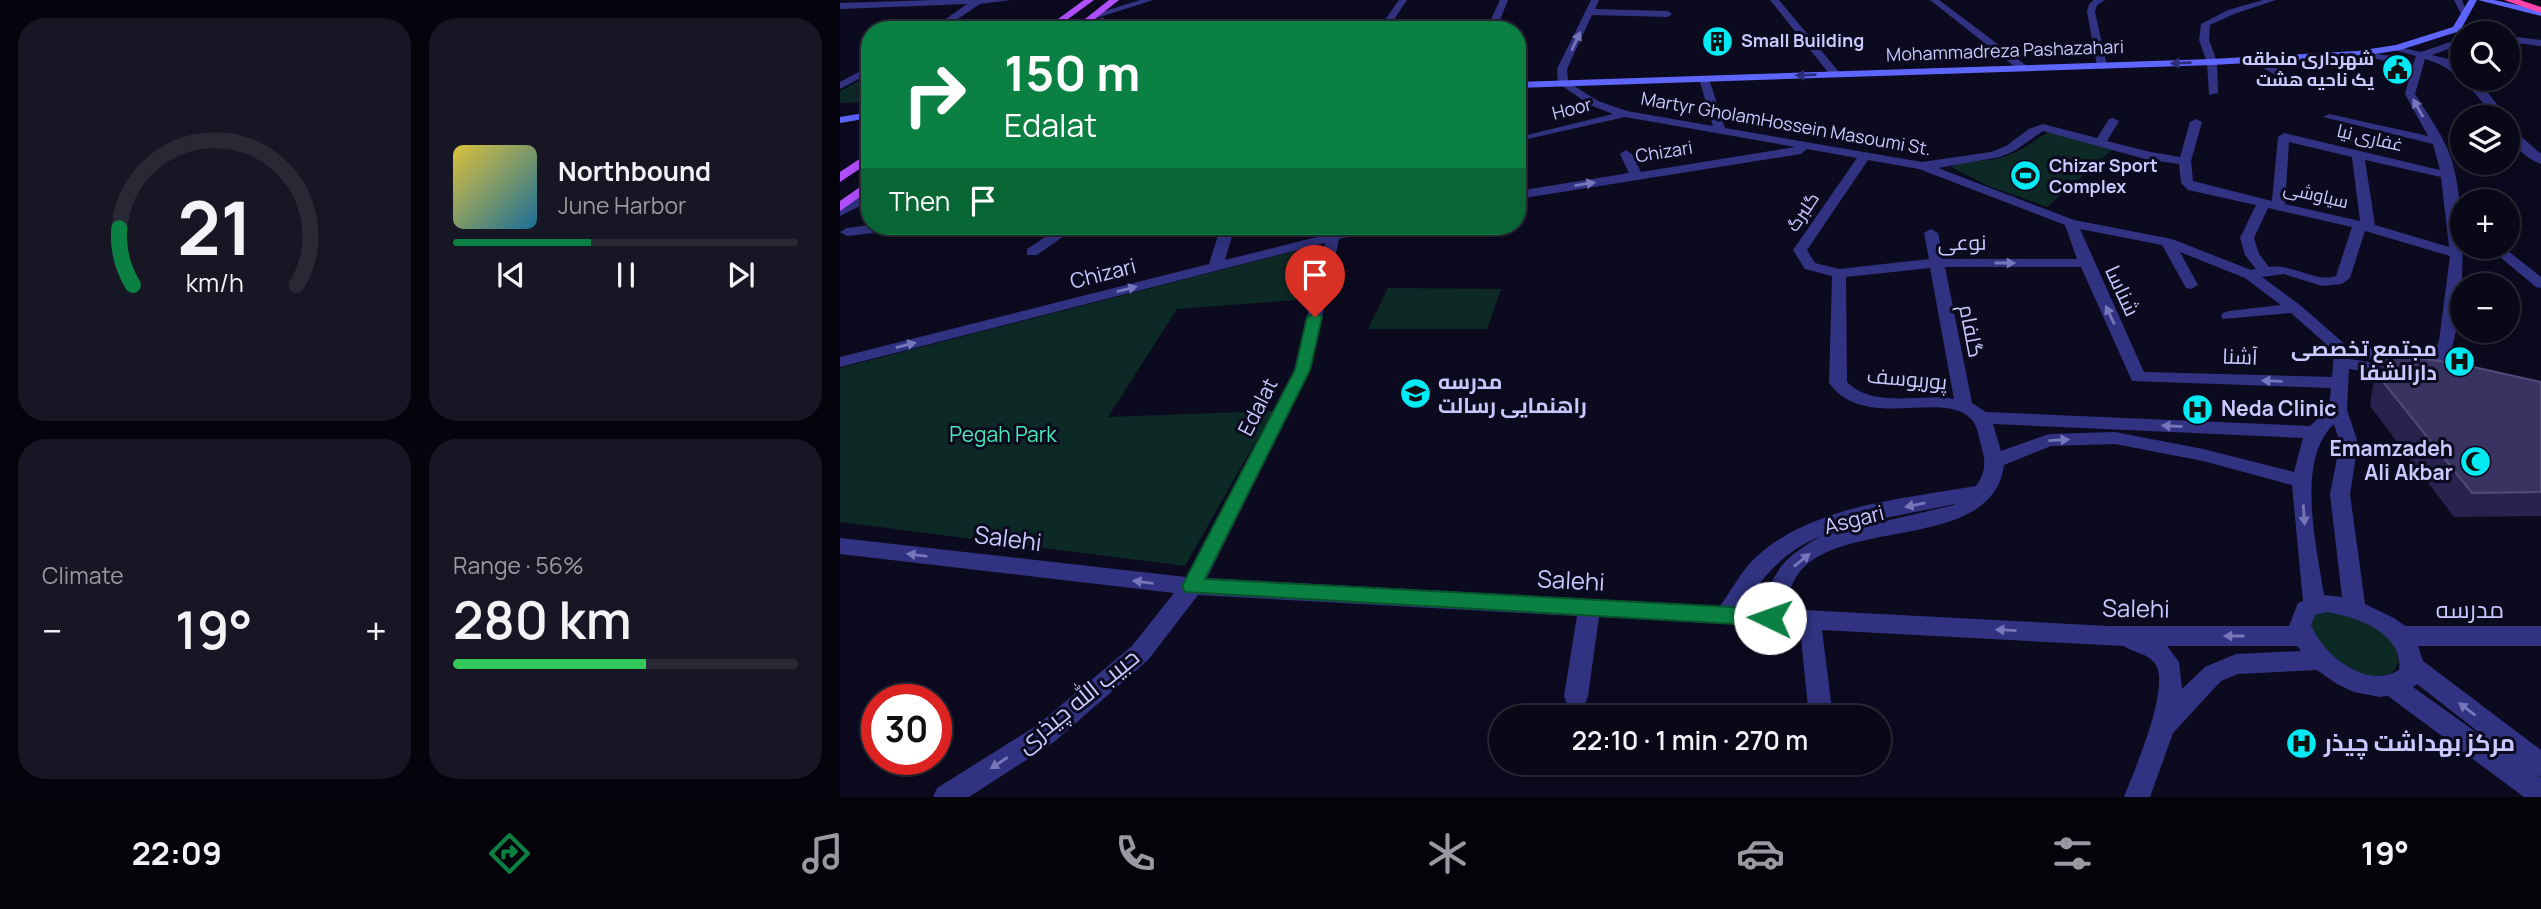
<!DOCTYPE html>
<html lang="en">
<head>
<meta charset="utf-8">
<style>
	body { margin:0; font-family:Manrope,Cairo,sans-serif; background:#171624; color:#f1f3f6; height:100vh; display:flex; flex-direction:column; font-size:26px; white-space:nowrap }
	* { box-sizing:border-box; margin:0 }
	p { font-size:23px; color:#999aa1 }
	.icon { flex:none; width:38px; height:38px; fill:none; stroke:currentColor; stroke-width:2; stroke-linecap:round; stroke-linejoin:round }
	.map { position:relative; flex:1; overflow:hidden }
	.panel { display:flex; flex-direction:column; gap:18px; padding:18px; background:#05040d; width:840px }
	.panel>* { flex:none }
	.top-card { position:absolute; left:21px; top:21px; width:665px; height:214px; border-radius:28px; box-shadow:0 4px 18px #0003,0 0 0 2px #292936; background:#0b8043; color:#fff; overflow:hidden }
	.tools { position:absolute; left:1610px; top:21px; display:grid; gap:14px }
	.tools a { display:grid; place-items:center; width:70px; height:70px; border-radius:50%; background:#090817; box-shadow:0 4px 18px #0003,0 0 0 2px #292936; font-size:35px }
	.speed { position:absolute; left:21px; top:684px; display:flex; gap:14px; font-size:35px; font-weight:700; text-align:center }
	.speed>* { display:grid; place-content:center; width:91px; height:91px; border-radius:50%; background:#090817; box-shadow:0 4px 18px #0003,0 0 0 2px #292936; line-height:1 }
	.speed .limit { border:10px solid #d22; background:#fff; color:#111 }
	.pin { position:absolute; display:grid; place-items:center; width:60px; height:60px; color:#fff; margin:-72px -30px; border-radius:50% 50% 50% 0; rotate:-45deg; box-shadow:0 0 7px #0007 }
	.pin .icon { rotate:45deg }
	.me { position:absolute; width:77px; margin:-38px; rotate:273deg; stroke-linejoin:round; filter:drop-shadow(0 0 5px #0008) }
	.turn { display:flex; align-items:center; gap:24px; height:147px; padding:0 28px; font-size:32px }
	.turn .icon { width:91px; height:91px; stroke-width:2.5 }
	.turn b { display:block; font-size:49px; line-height:60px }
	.then { display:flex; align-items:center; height:66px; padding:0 28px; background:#0003; gap:14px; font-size:26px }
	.big { font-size:52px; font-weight:600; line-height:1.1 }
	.panel .tile { flex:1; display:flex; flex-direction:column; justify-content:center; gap:10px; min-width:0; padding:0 24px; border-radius:28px; background:#171624 }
	.panel .dial { align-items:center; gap:0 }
	.dial svg { height:182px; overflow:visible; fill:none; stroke:#292936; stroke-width:7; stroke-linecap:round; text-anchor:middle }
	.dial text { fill:#f1f3f6; stroke:none }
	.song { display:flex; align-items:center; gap:21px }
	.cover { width:84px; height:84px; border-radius:10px; background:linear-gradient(135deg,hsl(50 70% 55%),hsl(200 70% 35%)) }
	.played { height:7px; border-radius:4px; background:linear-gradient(90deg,#0b8043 40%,#292936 40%) }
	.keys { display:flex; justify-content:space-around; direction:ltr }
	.heat { display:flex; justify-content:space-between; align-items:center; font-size:38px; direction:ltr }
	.charge { height:10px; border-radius:5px; background:linear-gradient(90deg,#34c759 56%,#292936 0) }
	.panel .tiles { flex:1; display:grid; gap:18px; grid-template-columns:repeat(2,1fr) }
	.trip { position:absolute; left:649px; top:705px; width:402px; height:70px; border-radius:35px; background:#090817; box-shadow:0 4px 18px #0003,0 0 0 2px #292936; font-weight:600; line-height:70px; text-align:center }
	.menu { display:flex; height:112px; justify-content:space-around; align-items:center; background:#040309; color:#999aa1 }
	.menu .icon { width:49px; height:49px }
	.menu .selected { color:#0b8043 }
	.menu b { font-size:32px; color:#f1f3f6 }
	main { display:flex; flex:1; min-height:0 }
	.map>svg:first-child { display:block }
</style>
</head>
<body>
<main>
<section class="panel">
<div class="tiles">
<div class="tile dial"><svg viewBox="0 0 100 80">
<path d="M14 69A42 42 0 1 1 86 69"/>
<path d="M14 69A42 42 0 0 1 8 44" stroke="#0b8043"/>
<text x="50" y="56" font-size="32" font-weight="700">21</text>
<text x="50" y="72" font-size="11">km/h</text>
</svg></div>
<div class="tile">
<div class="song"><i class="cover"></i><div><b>Northbound</b><p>June Harbor</p></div></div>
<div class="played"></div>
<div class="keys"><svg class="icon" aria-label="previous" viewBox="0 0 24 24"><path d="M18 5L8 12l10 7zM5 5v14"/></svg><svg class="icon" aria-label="pause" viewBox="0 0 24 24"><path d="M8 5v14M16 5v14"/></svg><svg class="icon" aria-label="next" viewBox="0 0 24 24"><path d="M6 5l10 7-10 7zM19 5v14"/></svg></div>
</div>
<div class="tile"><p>Climate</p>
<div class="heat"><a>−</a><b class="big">19°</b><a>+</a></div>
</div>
<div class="tile"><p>Range · 56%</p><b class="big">280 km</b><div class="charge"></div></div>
</div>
</section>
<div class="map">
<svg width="1701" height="797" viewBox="0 0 1701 797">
	<rect width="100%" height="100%" fill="#0c0a1f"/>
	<g fill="#0d2926">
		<polygon points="30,75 30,102 0,103 0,91"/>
		<path d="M1209 131 1272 150 1207 207 1146 185 1111 167C1124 160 1140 162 1155 159 1176 155 1192 143 1209 131Z"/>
		<polygon points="471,247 455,300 337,309 268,417 433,411 345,566 0,522 0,368"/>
		<polygon points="548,288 661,289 647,329 528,329"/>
		<path d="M1481 610C1490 610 1501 608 1509 612 1531 621 1576 647 1552 673 1530 680 1497 671 1482 652 1476 645 1473 631 1469 622L1473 615Z"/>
	</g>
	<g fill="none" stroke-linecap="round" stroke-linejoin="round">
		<g fill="#313382" fill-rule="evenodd">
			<polygon points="94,0 171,0 140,4 101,30 90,30 127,4 0,9 0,3"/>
			<polygon points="300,0 313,0 257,18 249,16"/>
			<polygon points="559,0 567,0 547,30 538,30"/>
			<polygon points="660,0 668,0 656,30 646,30"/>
			<path d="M751 0H759L755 9 828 11 832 14 828 17 752 15 727 69 728 82 758 101 787 111 873 126 859 79 864 76 869 79 885 128 1082 162 1151 152 1166 146 1189 129 1203 124 1257 138 1269 119 1273 118 1279 121 1267 141 1306 151 1340 157 1350 122 1356 119 1362 122 1351 161 1353 181 1432 201 1438 137 1444 133 1600 170 1593 144 1483 117 1489 114 1588 136 1565 94 1571 72 1551 62 1512 54 1517 51 1558 57 1573 65 1576 56 1554 50V46L1581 52 1622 38V44L1592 55 1608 59 1622 71V79C1642 79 1655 102 1666 117H1654C1636 93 1615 67 1585 59L1575 94C1586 112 1600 131 1608 150 1627 193 1629 325 1604 366H1592L1590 362 1599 341 1610 256 1525 231 1510 278 1502 284 1482 286 1444 274 1422 277 1460 305 1507 346 1568 353 1576 358 1568 363 1510 356V359L1561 367 1569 372 1561 377 1509 369 1507 410 1518 443 1510 494 1525 604 1554 618 1565 626H1701V646H1578L1583 661 1701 750V777L1697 775 1701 778V797H1684L1548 696 1540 697 1514 692 1497 684 1477 670 1398 674 1381 681 1333 733 1310 797H1284C1294 771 1330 689 1316 665 1309 653 1293 653 1284 646L982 630 993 718H969L960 628 759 617 748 696 745 704 736 707 727 704 724 696 737 616 358 595 308 660 214 742 129 797H93L97 788 196 726 292 646 334 593 0 554V538L346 577 454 371 485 243 0 367V357L369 264 381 226H395L385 260 521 226H543L541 229 499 239 470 371 367 578 880 606C892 590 901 571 915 558 972 505 1063 499 1136 486 1146 472 1146 462 1141 445 1139 438 1137 425 1132 420 1104 388 1025 433 989 383L992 276 965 269 953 250 1017 158 967 149 961 154 677 199V191L789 173 780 154 786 150 792 154 801 172 955 147 785 117 683 140V136L773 114 750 105 718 83 717 69ZM1203 131 1305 159 1339 164 1341 183 1348 190 1416 205 1400 238 1405 255 1416 269 1411 270 1332 239 1234 220 1098 168 1160 157 1174 151ZM1449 142 1512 157 1520 221 1445 204ZM1028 160 1079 169 1225 225 1237 259H1103L1098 233 1091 229 1084 233 1089 259 999 269 975 263 967 250ZM1525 160 1601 177 1609 247 1535 225ZM1428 208 1512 227 1496 276C1476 283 1452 263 1429 267L1419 254 1414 238ZM1240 229 1322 245 1346 288 1351 289 1358 285 1340 252 1405 278 1441 305 1389 311 1383 313 1381 316 1383 319 1451 313 1494 351 1492 377 1304 372ZM1105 267H1241L1292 381 1491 388 1489 408 1470 426 1146 412 1132 403ZM1090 268 1114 399C1078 393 1035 409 1007 382L1006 277ZM1153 424 1463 438 1454 472 1363 449 1275 432 1209 434 1161 451ZM1494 424 1500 443 1490 494 1502 597 1484 595C1477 548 1455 460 1494 424ZM1275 444 1363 461 1452 485 1463 601 1458 603 1449 626H1268L944 609C949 593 952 578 965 566 1015 520 1154 548 1164 465L1211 446ZM1115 504 1114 505 986 535 1025 522ZM981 536C944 558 936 566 922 608L904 607C923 575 946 550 981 536ZM1486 612C1516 616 1564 633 1559 670 1526 690 1483 655 1471 625L1475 615ZM1327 646H1457L1461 651 1396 654 1365 667 1342 689 1339 662ZM1577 684 1668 755 1573 687Z"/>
			<polygon points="930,0 939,0 999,72 999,76 991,76"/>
			<polygon points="1090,0 1099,0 1187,66 1187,70 1179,70"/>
			<polygon points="1254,0 1265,0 1257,5 1255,12 1267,66 1262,69 1257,66 1247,12 1249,4"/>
			<polygon points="1423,0 1436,0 1394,14 1370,25 1369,40 1377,62 1378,93 1369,95 1367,62 1359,40 1361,24 1388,10"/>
			<polygon points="1614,0 1622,0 1628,16 1622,16"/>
			<polygon points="1668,36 1701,40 1701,46 1668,42"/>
			<polygon points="1418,57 1422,58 1466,87 1457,89 1414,62 1413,60"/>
			<polygon points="30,66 30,73 0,89 0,82"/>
			<path d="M1668 125 1701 154V164C1685 158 1667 142 1668 125Z"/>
			<polygon points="30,191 30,201 0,216 0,207"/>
			<polygon points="30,225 30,226 69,226 62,230 7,236 0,232 7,228"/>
			<polygon points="222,226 238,226 197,255 187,255 187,249"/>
			<polygon points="1648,247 1663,247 1701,277 1701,288 1696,287"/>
		</g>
		<g fill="#5f65ff" fill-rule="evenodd">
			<polygon points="1629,0 1637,0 1620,31 1560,50 1517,57 1372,65 677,88 677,82 1372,59 1517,51 1556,45 1613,27"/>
			<polygon points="1638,0 1654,0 1701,10 1701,16"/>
			<polygon points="30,112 30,118 0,123 0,117"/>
		</g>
		<g fill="#b24fff" fill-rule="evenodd">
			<polygon points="244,0 254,0 213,30 203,30"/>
			<polygon points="269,0 279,0 241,30 231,30"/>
			<polygon points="30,152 30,162 0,182 0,172"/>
			<polygon points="30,180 30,190 0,211 0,201"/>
		</g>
		<polygon fill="#ff43a9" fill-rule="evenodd" points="1664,0 1680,0 1701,7 1701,13"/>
	</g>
	<polygon fill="#27224e" points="1548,354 1701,382 1701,516 1614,517 1530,406 1534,377"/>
	<g fill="#393361" stroke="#504b7a" stroke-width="2">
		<polygon points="262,19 284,30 219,30"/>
		<polygon points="1548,354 1620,364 1701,382 1701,492 1632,493 1544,383"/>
	</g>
	<defs><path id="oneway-solid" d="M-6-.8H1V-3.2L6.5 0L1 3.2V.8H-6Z" transform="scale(1.75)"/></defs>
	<g fill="#7676ba">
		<use href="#oneway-solid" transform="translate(736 41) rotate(-65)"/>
		<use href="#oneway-solid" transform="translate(1578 108) rotate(-119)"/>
		<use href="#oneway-solid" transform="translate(745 184) rotate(-9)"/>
		<use href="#oneway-solid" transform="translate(1165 263)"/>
		<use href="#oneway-solid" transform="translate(287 289) rotate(-14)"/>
		<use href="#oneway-solid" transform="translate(1270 315) rotate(-115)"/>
		<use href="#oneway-solid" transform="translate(66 345) rotate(-14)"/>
		<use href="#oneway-solid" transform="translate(1432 381) rotate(-178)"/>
		<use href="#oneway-solid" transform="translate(1332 426) rotate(-177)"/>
		<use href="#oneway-solid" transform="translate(1219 440) rotate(-3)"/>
		<use href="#oneway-solid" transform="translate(1075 505) rotate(169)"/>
		<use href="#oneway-solid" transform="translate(1464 515) rotate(86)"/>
		<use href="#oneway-solid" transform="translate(77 555) rotate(-173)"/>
		<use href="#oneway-solid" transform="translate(962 560) rotate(-39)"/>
		<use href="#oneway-solid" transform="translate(303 582) rotate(-173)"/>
		<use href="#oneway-solid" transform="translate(1166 630) rotate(-177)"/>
		<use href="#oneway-solid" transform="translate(1394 636) rotate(180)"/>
		<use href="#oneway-solid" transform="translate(1627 709) rotate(-143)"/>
		<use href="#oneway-solid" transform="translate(159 763) rotate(147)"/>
	</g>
	<g fill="#2d2e79">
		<use href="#oneway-solid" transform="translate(1341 63) rotate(178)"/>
		<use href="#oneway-solid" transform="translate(966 75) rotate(178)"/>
	</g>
	<polygon fill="#0b8043" stroke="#07532c" stroke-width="2" points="475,313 482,317 470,370 365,579 930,609 937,612 940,618 937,624 930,626 345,592 342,586 455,370 467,317"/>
	<defs>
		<symbol id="building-disc" viewBox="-11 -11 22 22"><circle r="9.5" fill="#00eaf3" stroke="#0c0a1f"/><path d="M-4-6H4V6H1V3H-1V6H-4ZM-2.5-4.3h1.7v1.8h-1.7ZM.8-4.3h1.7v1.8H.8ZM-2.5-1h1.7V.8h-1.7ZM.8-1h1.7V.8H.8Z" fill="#111"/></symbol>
		<symbol id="civic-disc" viewBox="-11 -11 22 22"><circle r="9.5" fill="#00eaf3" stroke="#0c0a1f"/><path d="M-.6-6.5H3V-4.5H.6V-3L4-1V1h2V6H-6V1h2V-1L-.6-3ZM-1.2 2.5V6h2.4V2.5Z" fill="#111"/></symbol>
		<symbol id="stadium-disc" viewBox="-11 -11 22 22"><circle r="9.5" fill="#00eaf3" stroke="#0c0a1f"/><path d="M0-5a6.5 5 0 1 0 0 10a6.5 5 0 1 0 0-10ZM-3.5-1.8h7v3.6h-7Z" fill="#111"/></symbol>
		<symbol id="hospital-disc" viewBox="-11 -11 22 22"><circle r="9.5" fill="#00eaf3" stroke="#0c0a1f"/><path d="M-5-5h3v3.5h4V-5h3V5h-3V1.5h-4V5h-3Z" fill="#111"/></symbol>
		<symbol id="school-disc" viewBox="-11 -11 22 22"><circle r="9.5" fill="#00eaf3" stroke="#0c0a1f"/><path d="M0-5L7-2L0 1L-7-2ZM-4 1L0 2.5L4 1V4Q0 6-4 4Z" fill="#111"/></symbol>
		<symbol id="mosque-disc" viewBox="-11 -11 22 22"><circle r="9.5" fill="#00eaf3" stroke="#0c0a1f"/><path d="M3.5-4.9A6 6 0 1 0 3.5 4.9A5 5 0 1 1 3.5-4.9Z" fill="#111"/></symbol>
	</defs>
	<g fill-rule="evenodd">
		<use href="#building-disc" x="860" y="24" width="35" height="35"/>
		<use href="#civic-disc" x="1540" y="52" width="35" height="35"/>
		<use href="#stadium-disc" x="1168" y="158" width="35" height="35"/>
		<use href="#hospital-disc" x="1602" y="344" width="35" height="35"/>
		<use href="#school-disc" x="558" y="376" width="35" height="35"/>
		<use href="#hospital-disc" x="1340" y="392" width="35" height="35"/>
		<use href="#mosque-disc" x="1618" y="444" width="35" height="35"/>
		<use href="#hospital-disc" x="1444" y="726" width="35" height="35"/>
	</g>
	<g text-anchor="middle" stroke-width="6" stroke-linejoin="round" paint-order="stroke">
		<g font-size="18" font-weight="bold" fill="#cbc8ff" stroke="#0c0a1f" text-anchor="start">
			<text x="901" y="47">Small Building</text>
			<text x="1534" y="65" text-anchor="end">شهرداری منطقه<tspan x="1534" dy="21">یک ناحیه هشت</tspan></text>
			<text x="1209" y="172">Chizar Sport<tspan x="1209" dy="21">Complex</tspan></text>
		</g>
		<g font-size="18" fill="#cbc8ff" stroke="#0c0a1f">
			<text transform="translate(1165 51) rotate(-2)" y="6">Mohammadreza Pashazahari</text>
			<text transform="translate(732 109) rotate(-14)" y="6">Hoor</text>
			<text transform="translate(946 124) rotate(10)" y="6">Martyr GholamHossein Masoumi St.</text>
			<text transform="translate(1530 138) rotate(13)" y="6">غفاری نیا</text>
			<text transform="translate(824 152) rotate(-9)" y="6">Chizari</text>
			<text transform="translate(1476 195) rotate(13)" y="6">سیاوشی</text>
			<text transform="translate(963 212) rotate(-56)" y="6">گلبرگ</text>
		</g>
		<g font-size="21" fill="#cbc8ff" stroke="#0c0a1f">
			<text transform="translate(1122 243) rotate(-1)" y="7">نوعی</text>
			<text transform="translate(263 274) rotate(-14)" y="7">Chizari</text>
			<text transform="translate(1282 291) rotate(65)" y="7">شناسا</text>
			<text transform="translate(1131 331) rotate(79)" y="7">گلفام</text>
			<text transform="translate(1400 357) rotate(2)" y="7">آشنا</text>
			<text transform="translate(1067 379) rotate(5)" y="7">پوریوسف</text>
			<text transform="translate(418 407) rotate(-63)" y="7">Edalat</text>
			<text transform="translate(1014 520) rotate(-14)" y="7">Asgari</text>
		</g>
		<g font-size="21" font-weight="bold" fill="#cbc8ff" stroke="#0c0a1f" text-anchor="end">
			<text x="1597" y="356">مجتمع تخصصی<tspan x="1597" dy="24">دارالشفا</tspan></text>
			<text x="598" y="389" text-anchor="start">مدرسه<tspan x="598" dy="24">راهنمایی رسالت</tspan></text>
			<text x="1381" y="416" text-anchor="start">Neda Clinic</text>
			<text x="1613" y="456">Emamzadeh<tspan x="1613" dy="24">Ali Akbar</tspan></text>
		</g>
		<g font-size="21" fill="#4ae9b7" stroke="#0c0a1f">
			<text x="163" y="442">Pegah Park</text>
		</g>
		<g font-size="24" fill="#cbc8ff" stroke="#0c0a1f">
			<text transform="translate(168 539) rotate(7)" y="8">Salehi</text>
			<text transform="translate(731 581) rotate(3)" y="8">Salehi</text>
			<text transform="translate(1296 609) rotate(1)" y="8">Salehi</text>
			<text x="1630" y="618">مدرسه</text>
			<text transform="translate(238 701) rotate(-39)" y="8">حبیب الله چیذری</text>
		</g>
		<g font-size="24" font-weight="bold" fill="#cbc8ff" stroke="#0c0a1f" text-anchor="start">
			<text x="1484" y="751">مرکز بهداشت چیذر</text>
		</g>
	</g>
</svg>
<div class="tools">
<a><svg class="icon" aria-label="search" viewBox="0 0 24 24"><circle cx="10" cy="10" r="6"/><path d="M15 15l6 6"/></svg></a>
<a><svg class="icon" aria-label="layers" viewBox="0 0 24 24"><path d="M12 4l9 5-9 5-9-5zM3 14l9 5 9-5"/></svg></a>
<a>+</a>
<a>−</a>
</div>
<div class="speed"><div class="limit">30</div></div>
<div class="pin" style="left:475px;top:317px;background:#d93025"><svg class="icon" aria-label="arrive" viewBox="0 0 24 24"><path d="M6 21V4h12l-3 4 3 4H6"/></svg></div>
<svg class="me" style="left:930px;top:618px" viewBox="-20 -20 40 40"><circle r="19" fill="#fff"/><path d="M0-13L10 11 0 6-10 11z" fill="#0b8043"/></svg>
<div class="trip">22:10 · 1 min · 270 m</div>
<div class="top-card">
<div class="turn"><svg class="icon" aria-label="right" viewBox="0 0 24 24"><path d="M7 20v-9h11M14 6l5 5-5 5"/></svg><div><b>150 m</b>Edalat</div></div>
<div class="then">Then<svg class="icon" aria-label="arrive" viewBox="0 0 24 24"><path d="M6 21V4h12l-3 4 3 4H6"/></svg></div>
</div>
</div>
</main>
<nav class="menu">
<b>22:09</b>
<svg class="icon selected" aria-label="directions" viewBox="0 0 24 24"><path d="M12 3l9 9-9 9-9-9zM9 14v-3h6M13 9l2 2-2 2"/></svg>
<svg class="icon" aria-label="music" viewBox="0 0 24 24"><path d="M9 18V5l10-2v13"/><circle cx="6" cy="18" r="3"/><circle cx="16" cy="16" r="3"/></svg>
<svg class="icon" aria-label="phone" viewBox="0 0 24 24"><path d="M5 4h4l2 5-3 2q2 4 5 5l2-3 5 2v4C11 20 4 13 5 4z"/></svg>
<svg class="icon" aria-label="climate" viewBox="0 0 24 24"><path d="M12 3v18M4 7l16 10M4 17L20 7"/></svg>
<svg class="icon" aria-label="car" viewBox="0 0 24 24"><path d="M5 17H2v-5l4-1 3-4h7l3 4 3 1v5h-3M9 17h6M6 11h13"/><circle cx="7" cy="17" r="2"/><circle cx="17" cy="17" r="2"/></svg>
<svg class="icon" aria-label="filters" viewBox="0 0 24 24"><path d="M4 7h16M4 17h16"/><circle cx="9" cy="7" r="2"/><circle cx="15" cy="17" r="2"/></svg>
<b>19°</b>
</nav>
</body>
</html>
